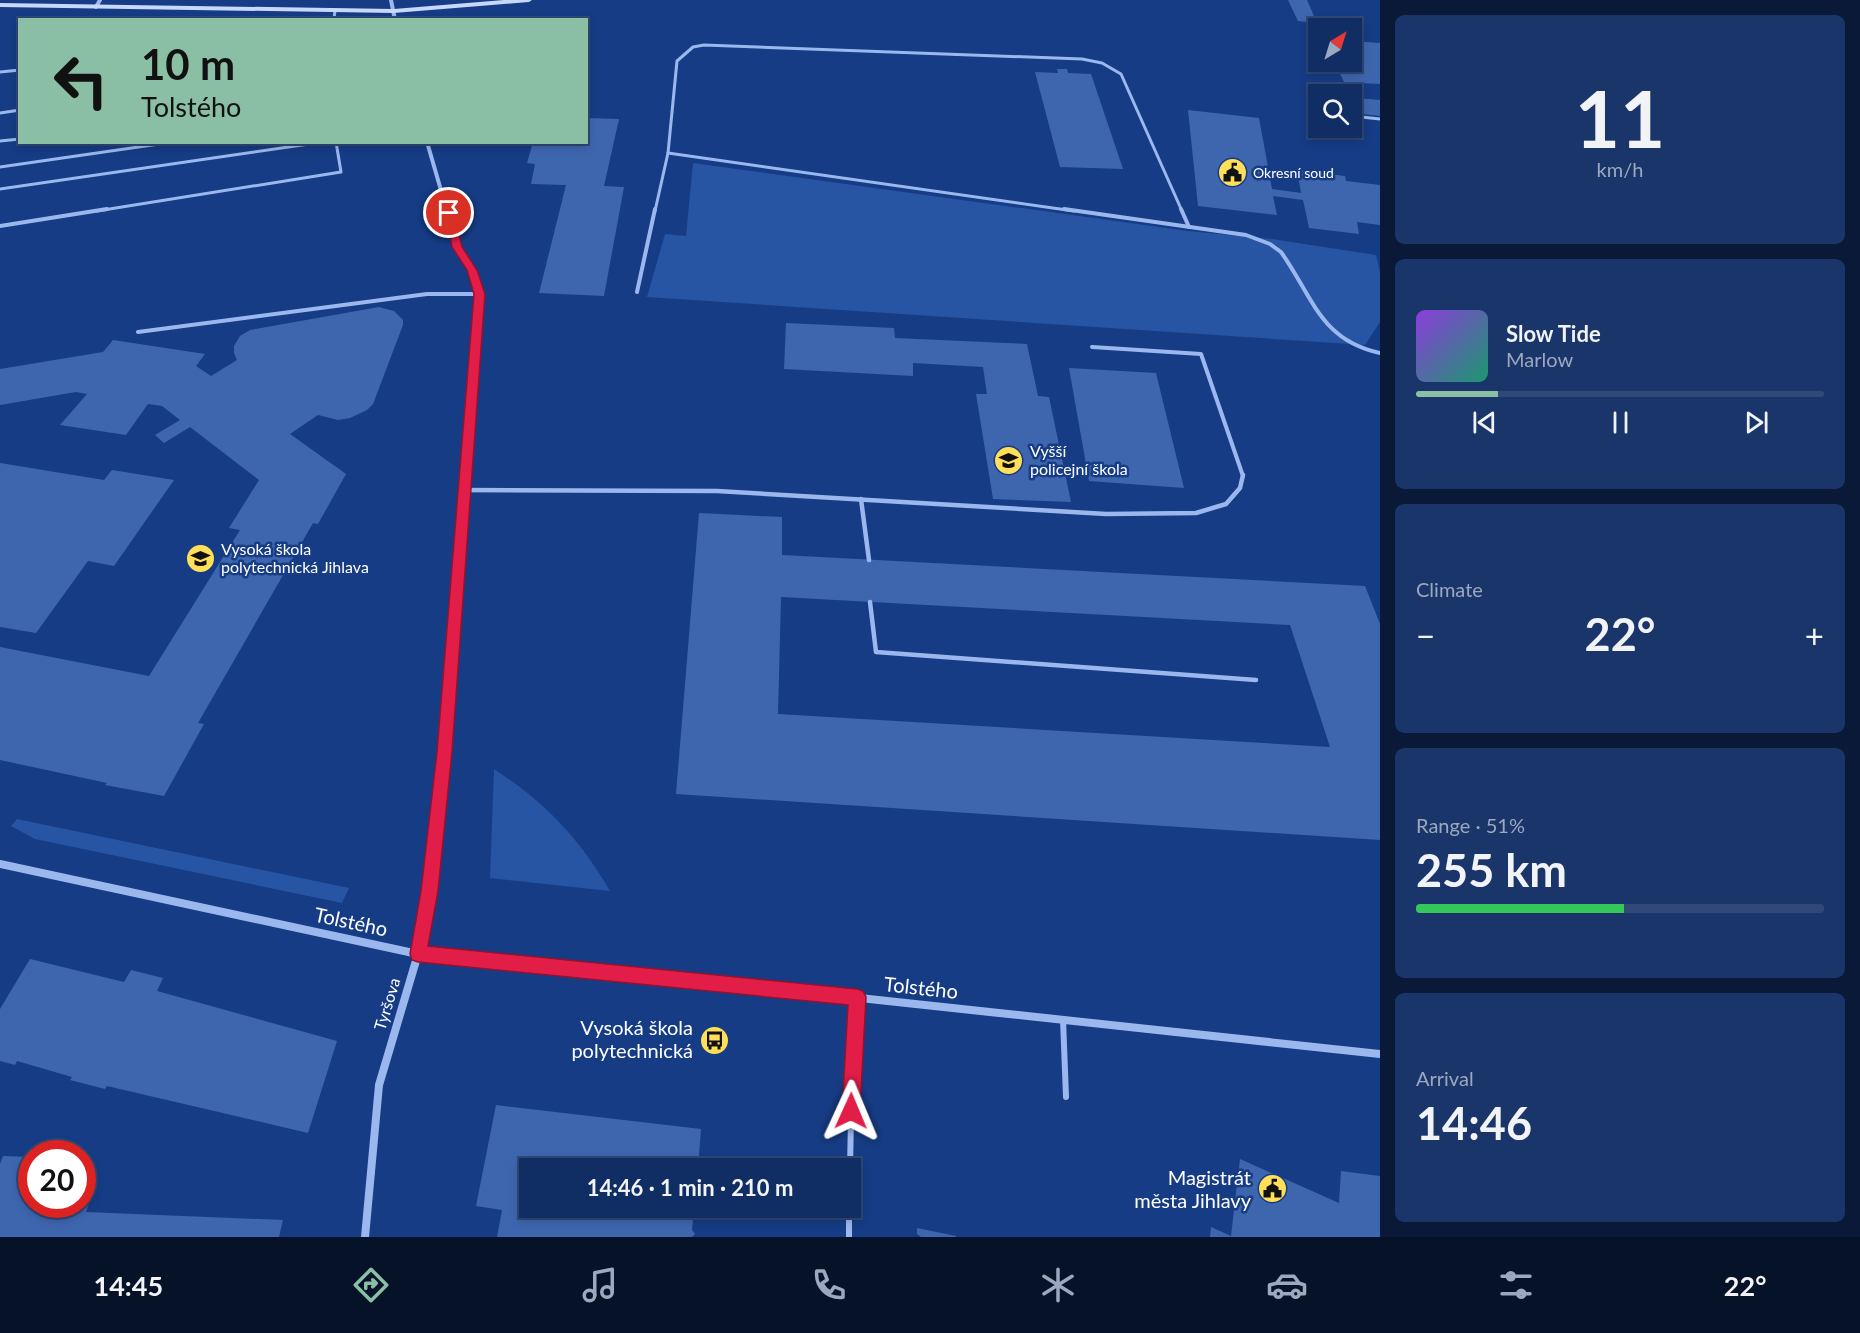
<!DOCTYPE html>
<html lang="en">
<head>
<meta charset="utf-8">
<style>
	body { margin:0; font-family:Lato,sans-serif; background:#19356a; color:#f1f3f6; height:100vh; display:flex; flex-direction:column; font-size:22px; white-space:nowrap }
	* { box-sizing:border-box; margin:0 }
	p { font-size:20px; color:#9ca8bf }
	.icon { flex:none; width:33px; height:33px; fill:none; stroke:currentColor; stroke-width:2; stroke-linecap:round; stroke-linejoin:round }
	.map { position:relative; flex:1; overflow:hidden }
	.side { display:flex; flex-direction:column; gap:15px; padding:15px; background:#091937; width:480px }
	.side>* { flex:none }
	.top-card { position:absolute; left:18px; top:18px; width:570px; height:126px; border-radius:0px; box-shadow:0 3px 9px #0003,0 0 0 2px #304978; background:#8abfa5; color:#111; overflow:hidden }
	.needle { width:39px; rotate:38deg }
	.fabs { position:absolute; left:1308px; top:18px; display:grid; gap:12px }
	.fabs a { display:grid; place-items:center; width:54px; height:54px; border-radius:0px; background:#102d64; box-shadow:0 3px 9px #0003,0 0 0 2px #304978; font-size:30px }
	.speed { position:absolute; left:18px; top:1140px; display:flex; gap:12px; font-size:30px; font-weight:700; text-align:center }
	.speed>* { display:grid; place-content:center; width:78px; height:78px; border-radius:50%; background:#102d64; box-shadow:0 3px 9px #0003,0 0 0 2px #304978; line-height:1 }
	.speed .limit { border:9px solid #d22; background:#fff; color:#111 }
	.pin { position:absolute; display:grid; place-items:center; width:51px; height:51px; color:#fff; margin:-26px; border:3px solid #fff; border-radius:50%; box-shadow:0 2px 6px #0007 }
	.me { position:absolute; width:66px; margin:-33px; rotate:1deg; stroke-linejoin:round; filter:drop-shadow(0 0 4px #0008) }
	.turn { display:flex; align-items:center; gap:21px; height:126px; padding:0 24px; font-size:27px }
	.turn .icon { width:78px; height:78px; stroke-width:2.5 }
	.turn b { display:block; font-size:42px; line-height:51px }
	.big { font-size:45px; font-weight:700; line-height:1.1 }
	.side .card { flex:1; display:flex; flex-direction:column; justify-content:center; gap:9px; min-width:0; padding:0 21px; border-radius:9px; background:#19356a }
	.side .dial { align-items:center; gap:0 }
	.dial b { font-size:78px; line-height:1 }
	.song { display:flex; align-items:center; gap:18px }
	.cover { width:72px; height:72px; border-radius:9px; background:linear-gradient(135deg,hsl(270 70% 55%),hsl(160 70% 35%)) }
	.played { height:6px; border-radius:3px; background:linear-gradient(90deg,#8abfa5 20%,#304978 20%) }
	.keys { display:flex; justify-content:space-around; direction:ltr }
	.heat { display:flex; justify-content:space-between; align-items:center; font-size:33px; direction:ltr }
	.charge { height:9px; border-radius:4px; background:linear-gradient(90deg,#34c759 51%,#304978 0) }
	.trip { position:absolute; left:519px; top:1158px; width:342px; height:60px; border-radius:0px; background:#102d64; box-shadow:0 3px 9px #0003,0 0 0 2px #304978; font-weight:700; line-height:60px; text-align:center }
	.menu { display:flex; height:96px; justify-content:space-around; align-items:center; background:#061228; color:#9ca8bf }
	.menu .icon { width:42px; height:42px }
	.menu .selected { color:#8abfa5 }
	.menu b { font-size:27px; color:#f1f3f6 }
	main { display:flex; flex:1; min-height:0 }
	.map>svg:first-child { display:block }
</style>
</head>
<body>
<main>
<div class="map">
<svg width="1380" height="1237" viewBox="0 0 1380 1237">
	<rect width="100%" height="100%" fill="#163c85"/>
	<g fill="#2854a4">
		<polygon points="693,163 1188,231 1272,239 1376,255 1380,272 1380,322 1365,345 647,297 665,234 686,236"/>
		<path d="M494 769C546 803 579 838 610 891L490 878Z"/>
		<polygon points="17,819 349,888 342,903 35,839 11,826"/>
	</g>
	<g fill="#3e66af" fill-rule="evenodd">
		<polygon points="1288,0 1307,0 1317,23 1298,21"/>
		<polygon points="1352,41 1380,43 1380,84 1344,82 1334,62 1352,62"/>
		<polygon points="1057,69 1067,69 1068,73 1091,74 1123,169 1060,167 1035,72 1058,73"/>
		<polygon points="1356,98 1380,100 1380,116 1362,114"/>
		<polygon points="1188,110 1259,118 1272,189 1301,193 1297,170 1345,176 1346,181 1380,185 1380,225 1357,222 1359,234 1309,228 1303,200 1273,196 1277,215 1198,206"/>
		<polygon points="586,118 619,119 604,186 624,187 604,296 539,293 566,185 531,184 535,164 527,163 533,142 586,142"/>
		<polygon points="379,307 394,311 403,320 403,325 373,404 367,410 350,418 338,420 318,415 290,434 346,474 318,524 313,523 198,723 204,724 164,796 105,785 107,783 0,760 0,647 149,676 240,530 229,528 259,480 190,427 164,443 155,435 180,420 162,406 148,404 126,435 60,425 87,394 76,392 0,405 0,369 103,352 113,340 205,354 196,366 211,376 237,360 234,353 234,346 240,336 250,330"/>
		<polygon points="786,323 894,328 895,338 1027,344 1038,396 1049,397 1071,502 993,499 976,394 987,394 983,367 913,363 913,376 784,369"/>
		<polygon points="1069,368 1156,373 1184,488 1089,481"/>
		<polygon points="0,463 104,480 112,470 174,480 114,566 88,561 36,633 0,627"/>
		<path d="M699 513 782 517V555L1365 586 1380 624V840L676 794ZM781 597 1290 625 1330 747 778 714Z"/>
		<polygon points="30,959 124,982 131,970 163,978 157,991 337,1041 308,1133 107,1086 105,1089 70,1080 72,1077 17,1061 15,1065 0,1061 0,1009"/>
		<polygon points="496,1105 701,1129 698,1168 530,1168 530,1208 694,1208 692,1230 695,1234 692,1237 497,1237 502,1210 476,1206"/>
		<polygon points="3,1156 32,1157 32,1204 82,1204 82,1197 91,1198 86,1212 283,1220 279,1237 0,1237 0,1164"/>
		<polygon points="82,1159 92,1159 83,1188 82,1188"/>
		<polygon points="1240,1159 1339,1203 1341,1171 1380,1176 1380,1237 1210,1237 1211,1227 1231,1236"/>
		<polygon points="917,1228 956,1236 956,1237 921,1237 917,1234"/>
	</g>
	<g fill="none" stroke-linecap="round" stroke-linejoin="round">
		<g stroke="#9bb8ee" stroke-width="3">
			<polyline points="334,20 335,10"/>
			<polyline points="0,72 20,70"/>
			<polyline points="0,113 20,110"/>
			<polyline points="1352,116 1380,119"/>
			<polyline points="0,141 20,139"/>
			<polyline points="668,153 1074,211"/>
			<polyline points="0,167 173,142"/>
			<polyline points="0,189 323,142"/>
			<polyline points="97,211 341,172 336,142"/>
			<polyline points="655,211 668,153 677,61 693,47 704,45 1082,59 1102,63 1121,74 1182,211"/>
		</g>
		<g stroke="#9bb8ee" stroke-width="4">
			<path d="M1064 209 1246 235 1270 244 1281 252C1313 297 1320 340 1380 353"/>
			<polyline points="1181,209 1189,227"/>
			<polyline points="0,226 107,209"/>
			<polyline points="637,292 655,209"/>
			<polyline points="138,332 427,294 480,294"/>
			<polyline points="1092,347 1201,354 1243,476"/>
		</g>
		<g stroke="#9bb8ee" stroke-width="4.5">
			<polyline points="464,490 717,491 1106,514 1196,513 1226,504 1240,488 1243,475"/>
			<polyline points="861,499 869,560"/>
			<polyline points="870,602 876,652 1256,680"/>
		</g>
		<g stroke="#9bb8ee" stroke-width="6">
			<polyline points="1063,1019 1066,1097"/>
			<polyline points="850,1168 852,1072 857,997"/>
			<polyline points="849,1208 849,1237"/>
		</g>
		<g stroke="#9bb8ee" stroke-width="4">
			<polyline points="391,0 395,20"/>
			<polyline points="96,7 100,0"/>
			<polyline points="427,142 447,211"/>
		</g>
		<polyline stroke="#9bb8ee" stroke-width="4.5" points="446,209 457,247 472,270 480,294 466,476"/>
		<polyline stroke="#9bb8ee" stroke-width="6" points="438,812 466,475"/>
		<g stroke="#9bb8ee" stroke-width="8">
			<polyline points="0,864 418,954 618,972 1380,1054"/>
			<polyline points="365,1237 379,1085 418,954 430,891 439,811"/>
		</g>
		<polygon fill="#c8d8fa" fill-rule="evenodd" points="504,0 532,0 529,2 394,13 0,7 0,3 394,9"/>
	</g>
	<polygon fill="#e11d48" stroke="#92132f" stroke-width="1.5" points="446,211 454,213 462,247 477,270 485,294 452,752 438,891 428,946 857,989 863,991 866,997 860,1111 858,1117 851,1120 845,1117 842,1111 848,1005 418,962 412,960 410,954 421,891 437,752 474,294 467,270 452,247"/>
	<defs>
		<symbol id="civic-disc" viewBox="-11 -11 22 22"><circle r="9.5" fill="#ffdf57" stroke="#163c85"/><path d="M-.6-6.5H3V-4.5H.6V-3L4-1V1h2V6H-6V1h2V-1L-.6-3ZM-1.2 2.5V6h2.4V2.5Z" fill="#111"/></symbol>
		<symbol id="university-disc" viewBox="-11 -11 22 22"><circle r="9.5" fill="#ffdf57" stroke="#163c85"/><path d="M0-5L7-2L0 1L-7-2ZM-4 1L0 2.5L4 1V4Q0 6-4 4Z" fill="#111"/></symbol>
		<symbol id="bus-disc" viewBox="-11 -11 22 22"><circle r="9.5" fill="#ffdf57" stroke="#163c85"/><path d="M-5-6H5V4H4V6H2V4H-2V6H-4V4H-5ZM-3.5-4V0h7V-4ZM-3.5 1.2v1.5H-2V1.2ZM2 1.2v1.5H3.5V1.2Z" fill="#111"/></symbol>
	</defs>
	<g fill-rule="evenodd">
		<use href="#civic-disc" x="1216" y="156" width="33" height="33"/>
		<use href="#university-disc" x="992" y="444" width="33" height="33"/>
		<use href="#university-disc" x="184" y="542" width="33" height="33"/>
		<use href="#bus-disc" x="698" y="1024" width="33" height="33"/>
		<use href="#civic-disc" x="1256" y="1172" width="33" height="33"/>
	</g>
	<g text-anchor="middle" stroke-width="5" stroke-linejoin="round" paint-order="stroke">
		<g font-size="14" fill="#fff" stroke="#163c85" text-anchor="start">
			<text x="1253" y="178">Okresní soud</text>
		</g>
		<g font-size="16" fill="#fff" stroke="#163c85" text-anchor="start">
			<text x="1030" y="457">Vyšší<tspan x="1030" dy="18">policejní škola</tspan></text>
			<text x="221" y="555">Vysoká škola<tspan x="221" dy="18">polytechnická Jihlava</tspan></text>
		</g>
		<g font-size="16" fill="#fff" stroke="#163c85">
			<text transform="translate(387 1004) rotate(-73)" y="6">Tyršova</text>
		</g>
		<g font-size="20" fill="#fff" stroke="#163c85">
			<text transform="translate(351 922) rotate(12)" y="7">Tolstého</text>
			<text transform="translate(921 988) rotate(6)" y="7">Tolstého</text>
		</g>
		<g font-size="20" fill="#fff" stroke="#163c85" text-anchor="end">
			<text x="693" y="1035">Vysoká škola<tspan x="693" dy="23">polytechnická</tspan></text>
			<text x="1251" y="1185">Magistrát<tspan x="1251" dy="23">města Jihlavy</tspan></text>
		</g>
	</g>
</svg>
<div class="fabs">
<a><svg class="needle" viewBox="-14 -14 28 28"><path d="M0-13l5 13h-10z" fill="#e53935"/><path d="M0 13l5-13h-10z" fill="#9ca8bf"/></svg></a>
<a><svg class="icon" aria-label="search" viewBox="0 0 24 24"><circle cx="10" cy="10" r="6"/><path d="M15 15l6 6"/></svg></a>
</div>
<div class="speed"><div class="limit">20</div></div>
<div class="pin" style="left:449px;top:213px;background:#d93025"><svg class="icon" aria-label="arrive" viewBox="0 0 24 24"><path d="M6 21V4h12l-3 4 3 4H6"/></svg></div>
<svg class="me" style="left:851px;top:1111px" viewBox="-20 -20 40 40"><path d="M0-17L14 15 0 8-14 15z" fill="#e11d48" stroke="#fff" stroke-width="4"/></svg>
<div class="trip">14:46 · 1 min · 210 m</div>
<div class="top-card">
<div class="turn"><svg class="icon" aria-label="left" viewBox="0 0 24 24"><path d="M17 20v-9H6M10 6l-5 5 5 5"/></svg><div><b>10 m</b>Tolstého</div></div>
</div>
</div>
<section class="side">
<div class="card dial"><b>11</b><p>km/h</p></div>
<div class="card">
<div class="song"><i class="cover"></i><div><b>Slow Tide</b><p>Marlow</p></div></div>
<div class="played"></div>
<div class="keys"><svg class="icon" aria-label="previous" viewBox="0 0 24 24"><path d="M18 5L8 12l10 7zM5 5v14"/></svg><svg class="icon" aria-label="pause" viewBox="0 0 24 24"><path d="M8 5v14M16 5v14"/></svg><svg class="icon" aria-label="next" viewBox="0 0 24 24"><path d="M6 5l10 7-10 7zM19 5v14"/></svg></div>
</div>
<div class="card"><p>Climate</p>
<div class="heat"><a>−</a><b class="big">22°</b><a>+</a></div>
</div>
<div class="card"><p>Range · 51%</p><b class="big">255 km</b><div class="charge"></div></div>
<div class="card"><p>Arrival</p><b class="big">14:46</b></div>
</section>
</main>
<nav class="menu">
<b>14:45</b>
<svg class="icon selected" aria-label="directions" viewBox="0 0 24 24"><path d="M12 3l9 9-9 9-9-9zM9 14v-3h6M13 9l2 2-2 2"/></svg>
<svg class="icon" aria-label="music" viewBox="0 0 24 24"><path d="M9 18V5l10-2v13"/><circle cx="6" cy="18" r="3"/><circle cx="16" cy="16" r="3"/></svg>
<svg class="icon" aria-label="phone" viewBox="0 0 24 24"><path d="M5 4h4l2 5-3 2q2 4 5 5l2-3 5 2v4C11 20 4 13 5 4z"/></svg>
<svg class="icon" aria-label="climate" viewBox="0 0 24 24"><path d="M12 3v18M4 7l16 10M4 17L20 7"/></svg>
<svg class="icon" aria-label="car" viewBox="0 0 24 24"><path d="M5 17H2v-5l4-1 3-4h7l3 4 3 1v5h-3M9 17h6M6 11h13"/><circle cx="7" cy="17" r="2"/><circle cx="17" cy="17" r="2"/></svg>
<svg class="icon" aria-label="filters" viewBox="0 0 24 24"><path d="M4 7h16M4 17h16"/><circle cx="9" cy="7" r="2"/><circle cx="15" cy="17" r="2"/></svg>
<b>22°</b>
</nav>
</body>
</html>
